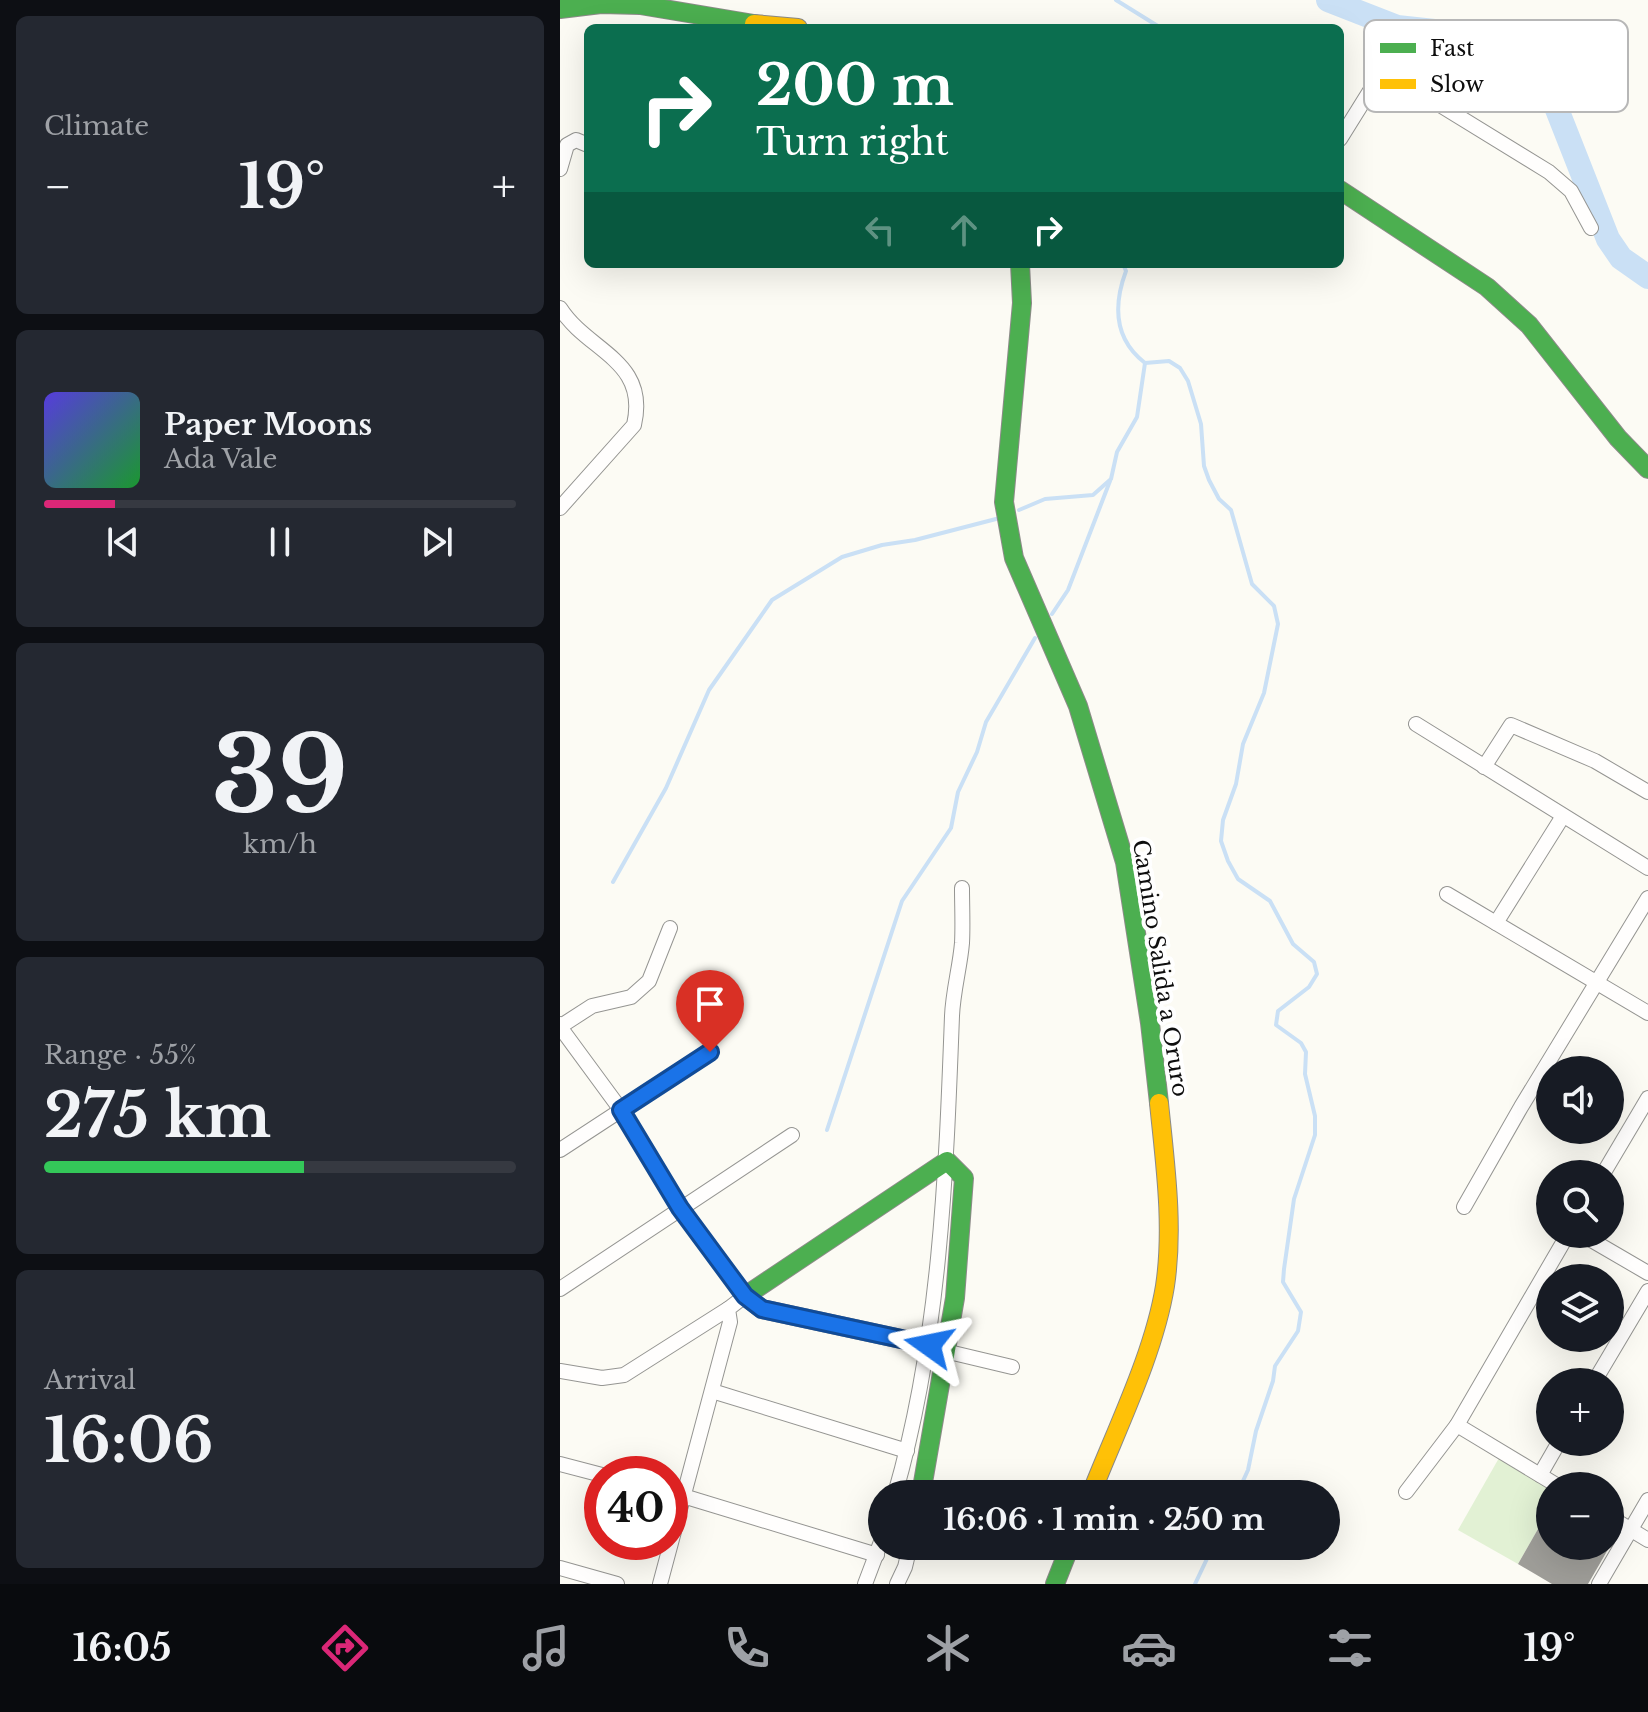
<!DOCTYPE html>
<html lang="en">
<head>
<meta charset="utf-8">
<style>
	body { margin:0; font-family:"Libre Baskerville",serif; background:#242831; color:#f1f3f6; height:100vh; display:flex; flex-direction:column; font-size:30px; white-space:nowrap }
	* { box-sizing:border-box; margin:0 }
	p { font-size:26px; color:#9ea1a6 }
	.icon { flex:none; width:44px; height:44px; fill:none; stroke:currentColor; stroke-width:2; stroke-linecap:round; stroke-linejoin:round }
	.map { position:relative; flex:1; overflow:hidden }
	.details { display:flex; flex-direction:column; gap:16px; padding:16px; background:#0d0f14; width:560px }
	.details>* { flex:none }
	.top-card { position:absolute; left:24px; top:24px; width:760px; height:244px; border-radius:12px; box-shadow:0 8px 32px #0002; background:#0b6e4f; color:#fff; overflow:hidden }
	.tools { position:absolute; left:976px; top:1056px; display:grid; gap:16px }
	.tools a { display:grid; place-items:center; width:88px; height:88px; border-radius:50%; background:#171b24; box-shadow:0 8px 32px #0002; font-size:40px }
	.speed { position:absolute; left:24px; top:1456px; display:flex; gap:16px; font-size:40px; font-weight:700; text-align:center }
	.speed>* { display:grid; place-content:center; width:104px; height:104px; border-radius:50%; background:#171b24; box-shadow:0 8px 32px #0002; line-height:1 }
	.speed .limit { border:12px solid #d22; background:#fff; color:#111 }
	.pin { position:absolute; display:grid; place-items:center; width:68px; height:68px; color:#fff; margin:-82px -34px; border-radius:50% 50% 50% 0; rotate:-45deg; box-shadow:0 0 8px #0007 }
	.pin .icon { rotate:45deg }
	.me { position:absolute; width:88px; margin:-44px; rotate:282deg; stroke-linejoin:round; filter:drop-shadow(0 0 6px #0008) }
	.turn { display:flex; align-items:center; gap:28px; height:168px; padding:0 40px; font-size:36px }
	.turn .icon { width:104px; height:104px; stroke-width:2.5 }
	.turn b { display:block; font-size:56px; line-height:68px }
	.lanes { display:flex; align-items:center; height:76px; padding:0 40px; background:#0003; justify-content:center; gap:40px; direction:ltr }
	.lanes .off { opacity:.35 }
	.big { font-size:60px; font-weight:800; line-height:1.1 }
	.details .widget { flex:1; display:flex; flex-direction:column; justify-content:center; gap:12px; min-width:0; padding:0 28px; border-radius:12px; background:#242831 }
	.details .dial { align-items:center; gap:0 }
	.dial b { font-size:104px; line-height:1 }
	.song { display:flex; align-items:center; gap:24px }
	.cover { width:96px; height:96px; border-radius:12px; background:linear-gradient(135deg,hsl(250 70% 55%),hsl(130 70% 35%)) }
	.played { height:8px; border-radius:4px; background:linear-gradient(90deg,#db2777 15%,#363941 15%) }
	.keys { display:flex; justify-content:space-around; direction:ltr }
	.heat { display:flex; justify-content:space-between; align-items:center; font-size:44px; direction:ltr }
	.charge { height:12px; border-radius:6px; background:linear-gradient(90deg,#34c759 55%,#363941 0) }
	.trip { position:absolute; left:308px; top:1480px; width:472px; height:80px; border-radius:40px; background:#171b24; box-shadow:0 8px 32px #0002; font-weight:800; line-height:80px; text-align:center }
	.tabs { display:flex; height:128px; justify-content:space-around; align-items:center; background:#090b0e; color:#9ea1a6 }
	.tabs .icon { width:56px; height:56px }
	.tabs .active { color:#db2777 }
	.tabs b { font-size:36px; color:#f1f3f6 }
	main { display:flex; flex:1; min-height:0 }
	.map>svg:first-child { display:block }
</style>
</head>
<body>
<main>
<section class="details">
<div class="widget"><p>Climate</p>
<div class="heat"><a>−</a><b class="big">19°</b><a>+</a></div>
</div>
<div class="widget">
<div class="song"><i class="cover"></i><div><b>Paper Moons</b><p>Ada Vale</p></div></div>
<div class="played"></div>
<div class="keys"><svg class="icon" aria-label="previous" viewBox="0 0 24 24"><path d="M18 5L8 12l10 7zM5 5v14"/></svg><svg class="icon" aria-label="pause" viewBox="0 0 24 24"><path d="M8 5v14M16 5v14"/></svg><svg class="icon" aria-label="next" viewBox="0 0 24 24"><path d="M6 5l10 7-10 7zM19 5v14"/></svg></div>
</div>
<div class="widget dial"><b>39</b><p>km/h</p></div>
<div class="widget"><p>Range · 55%</p><b class="big">275 km</b><div class="charge"></div></div>
<div class="widget"><p>Arrival</p><b class="big">16:06</b></div>
</section>
<div class="map">
<svg width="1088" height="1584" viewBox="0 0 1088 1584">
	<rect width="100%" height="100%" fill="#fcfbf4"/>
	<polygon fill="#e2f1d4" points="939,1458 990,1488 990,1508 958,1564 898,1530"/>
	<g fill="none" stroke-linecap="round" stroke-linejoin="round">
		<g stroke="#cae0f5" stroke-width="4">
			<polyline points="556,0 601,28"/>
			<path d="M563 264 566 271C553 306 554 339 585 363L609 361 620 368 628 381 641 424 644 466 649 480 659 499 671 510 692 584 714 606 718 624 704 693 683 744 676 784 663 820 661 841 668 861 678 879 710 901 733 944 754 962 757 974 749 987 718 1011 716 1025 741 1043 746 1052 745 1074 755 1116V1135L734 1199 724 1269 723 1282 741 1312 738 1331 715 1366 713 1381 696 1431 688 1470 677 1494"/>
			<polyline points="459,510 485,499 533,495 551,479 557,452 577,417 585,363"/>
			<polyline points="492,614 508,590 550,481"/>
			<polyline points="53,882 106,788 149,690 212,600 282,557 322,545 355,540 436,519"/>
			<polyline points="267,1130 342,901 391,828 398,792 417,752 426,722 475,638"/>
			<polyline points="635,1584 653,1546"/>
		</g>
		<polyline stroke="#cae0f5" stroke-width="24" points="768,0 837,27 893,33 942,31 963,42 976,56 1048,239 1061,258 1088,277"/>
	</g>
	<polygon fill="#9f9e99" points="990,1508 990,1546 1050,1546 1028,1584 992,1584 958,1564"/>
	<g fill="none" stroke-linecap="round" stroke-linejoin="round">
		<defs>
			<g id="street">
				<polyline points="780,139 823,70 989,172 1011,191 1031,228"/>
				<polyline points="0,169 7,145 16,140 28,145"/>
				<path d="M0 308C28 352 89 360 74 425L0 508"/>
				<polyline points="856,724 1088,868"/>
				<polyline points="924,767 951,725 1035,761 1088,792"/>
				<polyline points="887,894 1088,1013"/>
				<polyline points="936,923 1003,816"/>
				<polyline points="0,1024 1,1026 32,1006 71,997 89,981 110,928"/>
				<polyline points="0,1027 61,1110 120,1208 185,1296 168,1309 170,1322 100,1584"/>
				<polyline points="0,1150 150,1052"/>
				<polyline points="1043,1174 1088,1098"/>
				<polyline points="904,1207 961,1107 1088,898"/>
				<polyline points="1021,1234 1088,1273"/>
				<polyline points="0,1289 232,1135"/>
				<polyline points="389,1352 452,1367"/>
				<polyline points="0,1371 42,1378 64,1375 168,1309"/>
				<polyline points="1034,1382 1088,1291"/>
				<polyline points="152,1391 347,1451"/>
				<polyline points="897,1425 998,1486"/>
				<polyline points="0,1464 42,1475"/>
				<polyline points="980,1475 999,1442"/>
				<polyline points="110,1492 317,1555"/>
				<polyline points="846,1492 897,1425 1008,1234"/>
				<path d="M335 1494C380 1338 386 1177 392 1016 393 991 400 967 402 943 403 925 402 906 402 888"/>
				<polyline points="1050,1517 1088,1540"/>
				<polyline points="0,1568 57,1584"/>
				<polyline points="305,1584 322,1539"/>
				<polyline points="337,1584 345,1567 350,1546"/>
				<polyline points="1039,1584 1088,1500"/>
			</g>
			<g id="fast">
				<polyline points="0,9 41,4 80,5 194,24 203,28"/>
				<polyline points="780,190 927,287 969,325 1058,438 1088,469"/>
				<polyline points="460,264 462,303 444,502 454,558 518,706 565,862 590,1023 599,1103"/>
				<polyline points="361,1494 395,1298 404,1178 387,1161 185,1296 202,1309 369,1345"/>
				<polyline points="495,1584 510,1546"/>
			</g>
			<g id="slow">
				<polyline points="194,24 238,28"/>
				<path d="M531 1494C556 1430 594 1354 605 1286 614 1226 605 1163 599 1103"/>
			</g>
		</defs>
		<use href="#street" stroke="#959592" stroke-width="16"/>
		<use href="#fast" stroke="#8c8b88" stroke-width="20"/>
		<use href="#slow" stroke="#8c8b88" stroke-width="20"/>
		<use href="#street" stroke="#fffefd" stroke-width="14"/>
		<use href="#fast" stroke="#4caf50" stroke-width="18"/>
		<use href="#slow" stroke="#ffc107" stroke-width="18"/>
	</g>
	<g fill="none" stroke-linecap="round" stroke-linejoin="round">
		<defs>
			<polyline id="route" points="150,1052 61,1110 120,1208 185,1296 202,1309 369,1345"/>
		</defs>
		<use href="#route" stroke="#114b97" stroke-width="20"/>
		<use href="#route" stroke="#1a73e8" stroke-width="14"/>
	</g>
	<g text-anchor="middle" stroke-width="8" stroke-linejoin="round" paint-order="stroke">
		<g font-size="22" fill="#0e0e0e" stroke="#fff">
			<text transform="translate(601 968) rotate(81)" y="8">Camino Salida a Oruro</text>
		</g>
	</g>
	<rect x="804" y="20" width="264" height="92" rx="12" fill="#fff" stroke="#b7b7b7" stroke-width="2"/>
	<rect x="820" y="43" width="36" height="10" fill="#4caf50"/>
	<rect x="820" y="79" width="36" height="10" fill="#ffc107"/>
	<g font-size="22" fill="#0e0e0e">
		<text x="870" y="56">Fast</text>
		<text x="870" y="92">Slow</text>
	</g>
</svg>
<div class="tools">
<a><svg class="icon" aria-label="sound" viewBox="0 0 24 24"><path d="M4 9h4l5-4v14l-5-4H4zM17 9q2 3 0 6"/></svg></a>
<a><svg class="icon" aria-label="search" viewBox="0 0 24 24"><circle cx="10" cy="10" r="6"/><path d="M15 15l6 6"/></svg></a>
<a><svg class="icon" aria-label="layers" viewBox="0 0 24 24"><path d="M12 4l9 5-9 5-9-5zM3 14l9 5 9-5"/></svg></a>
<a>+</a>
<a>−</a>
</div>
<div class="speed"><div class="limit">40</div></div>
<div class="pin" style="left:150px;top:1052px;background:#d93025"><svg class="icon" aria-label="arrive" viewBox="0 0 24 24"><path d="M6 21V4h12l-3 4 3 4H6"/></svg></div>
<svg class="me" style="left:369px;top:1345px" viewBox="-20 -20 40 40"><path d="M0-17L14 15 0 8-14 15z" fill="#1a73e8" stroke="#fff" stroke-width="4"/></svg>
<div class="trip">16:06 · 1 min · 250 m</div>
<div class="top-card">
<div class="turn"><svg class="icon" aria-label="right" viewBox="0 0 24 24"><path d="M7 20v-9h11M14 6l5 5-5 5"/></svg><div><b>200 m</b>Turn right</div></div>
<div class="lanes"><svg class="icon off" aria-label="left" viewBox="0 0 24 24"><path d="M17 20v-9H6M10 6l-5 5 5 5"/></svg><svg class="icon off" aria-label="ahead" viewBox="0 0 24 24"><path d="M12 20V5M6 11l6-6 6 6"/></svg><svg class="icon" aria-label="right" viewBox="0 0 24 24"><path d="M7 20v-9h11M14 6l5 5-5 5"/></svg></div>
</div>
</div>
</main>
<nav class="tabs">
<b>16:05</b>
<svg class="icon active" aria-label="directions" viewBox="0 0 24 24"><path d="M12 3l9 9-9 9-9-9zM9 14v-3h6M13 9l2 2-2 2"/></svg>
<svg class="icon" aria-label="music" viewBox="0 0 24 24"><path d="M9 18V5l10-2v13"/><circle cx="6" cy="18" r="3"/><circle cx="16" cy="16" r="3"/></svg>
<svg class="icon" aria-label="phone" viewBox="0 0 24 24"><path d="M5 4h4l2 5-3 2q2 4 5 5l2-3 5 2v4C11 20 4 13 5 4z"/></svg>
<svg class="icon" aria-label="climate" viewBox="0 0 24 24"><path d="M12 3v18M4 7l16 10M4 17L20 7"/></svg>
<svg class="icon" aria-label="car" viewBox="0 0 24 24"><path d="M5 17H2v-5l4-1 3-4h7l3 4 3 1v5h-3M9 17h6M6 11h13"/><circle cx="7" cy="17" r="2"/><circle cx="17" cy="17" r="2"/></svg>
<svg class="icon" aria-label="filters" viewBox="0 0 24 24"><path d="M4 7h16M4 17h16"/><circle cx="9" cy="7" r="2"/><circle cx="15" cy="17" r="2"/></svg>
<b>19°</b>
</nav>
</body>
</html>
